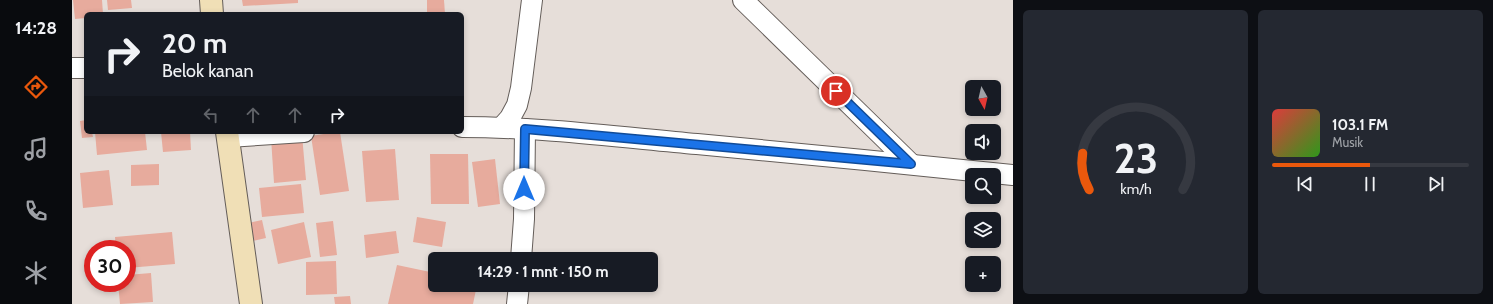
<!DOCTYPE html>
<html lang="id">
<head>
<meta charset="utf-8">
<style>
	body { margin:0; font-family:Cabin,sans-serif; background:#242831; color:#f1f3f6; height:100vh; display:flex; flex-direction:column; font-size:15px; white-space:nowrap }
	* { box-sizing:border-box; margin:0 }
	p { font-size:13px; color:#9ea1a6 }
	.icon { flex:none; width:22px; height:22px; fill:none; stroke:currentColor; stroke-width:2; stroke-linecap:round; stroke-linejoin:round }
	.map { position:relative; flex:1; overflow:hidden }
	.drawer { display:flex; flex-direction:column; gap:10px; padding:10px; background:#0d0f14; width:480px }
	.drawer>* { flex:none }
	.hud { position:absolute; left:12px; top:12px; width:380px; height:122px; border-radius:6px; box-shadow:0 2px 6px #0003; background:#171b24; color:#f1f3f6; overflow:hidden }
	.needle { width:26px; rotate:172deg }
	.fabs { position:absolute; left:893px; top:80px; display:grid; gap:8px }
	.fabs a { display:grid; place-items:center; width:36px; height:36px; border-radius:6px; background:#171b24; box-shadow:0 2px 6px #0003; font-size:20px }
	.speed { position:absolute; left:12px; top:240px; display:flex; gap:8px; font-size:20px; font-weight:700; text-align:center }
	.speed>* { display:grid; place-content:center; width:52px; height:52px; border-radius:50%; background:#171b24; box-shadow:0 2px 6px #0003; line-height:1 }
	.speed .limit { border:6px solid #d22; background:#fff; color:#111 }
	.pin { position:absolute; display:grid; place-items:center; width:34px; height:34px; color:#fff; margin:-17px; border:2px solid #fff; border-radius:50%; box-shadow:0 1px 4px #0007 }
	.me { position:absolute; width:44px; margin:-22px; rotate:0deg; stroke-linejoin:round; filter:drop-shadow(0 0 3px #0008) }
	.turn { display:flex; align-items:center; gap:14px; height:84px; padding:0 12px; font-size:18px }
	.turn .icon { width:52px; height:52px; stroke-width:2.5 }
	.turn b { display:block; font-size:28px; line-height:34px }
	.lanes { display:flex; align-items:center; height:38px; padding:0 12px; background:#0003; justify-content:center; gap:20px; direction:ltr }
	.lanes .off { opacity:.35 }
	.drawer .tile { flex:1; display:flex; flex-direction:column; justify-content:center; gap:6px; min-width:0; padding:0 14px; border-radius:6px; background:#242831 }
	.drawer .dial { align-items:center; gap:0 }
	.dial svg { height:104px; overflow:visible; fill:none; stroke:#363941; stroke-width:7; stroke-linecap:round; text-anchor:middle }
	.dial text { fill:#f1f3f6; stroke:none }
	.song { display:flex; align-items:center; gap:12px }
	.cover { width:48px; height:48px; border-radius:6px; background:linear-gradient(135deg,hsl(0 70% 55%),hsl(110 70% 35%)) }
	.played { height:4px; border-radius:2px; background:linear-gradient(90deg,#ea580c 50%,#363941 50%) }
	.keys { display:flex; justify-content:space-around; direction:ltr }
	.drawer .tiles { flex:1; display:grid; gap:10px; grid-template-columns:repeat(2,1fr) }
	.trip { position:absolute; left:356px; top:252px; width:230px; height:40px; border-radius:6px; background:#171b24; box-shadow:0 2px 6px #0003; font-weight:800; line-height:40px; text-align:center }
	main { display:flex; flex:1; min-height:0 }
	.tabs { display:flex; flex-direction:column; width:72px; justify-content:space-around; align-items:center; background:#090b0e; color:#9ea1a6 }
	.tabs .icon { width:28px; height:28px }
	.tabs .current { color:#ea580c }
	.tabs b { font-size:18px; color:#f1f3f6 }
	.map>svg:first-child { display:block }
</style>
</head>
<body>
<main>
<nav class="tabs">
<b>14:28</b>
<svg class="icon current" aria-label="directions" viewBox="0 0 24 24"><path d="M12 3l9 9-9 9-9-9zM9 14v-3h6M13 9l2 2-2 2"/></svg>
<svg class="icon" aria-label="music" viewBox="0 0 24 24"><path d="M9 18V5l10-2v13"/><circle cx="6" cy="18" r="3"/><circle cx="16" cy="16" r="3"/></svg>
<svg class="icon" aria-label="phone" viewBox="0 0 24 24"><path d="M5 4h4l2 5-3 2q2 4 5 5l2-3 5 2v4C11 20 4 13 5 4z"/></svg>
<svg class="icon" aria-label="climate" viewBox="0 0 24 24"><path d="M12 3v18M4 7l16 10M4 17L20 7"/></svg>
</nav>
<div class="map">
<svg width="941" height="304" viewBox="0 0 941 304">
	<rect width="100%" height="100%" fill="#e6ded9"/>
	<g fill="#e7ab9d">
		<polygon points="1,0 30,0 31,14 14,14 14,18 3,19"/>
		<polygon points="35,0 59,0 60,8 36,10"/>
		<polygon points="170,0 226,0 226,3 171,6"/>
		<polygon points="355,0 372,0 373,14 355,14"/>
		<polygon points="14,120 14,132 20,132 21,137 10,138 8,121"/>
		<polygon points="23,132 73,132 75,150 25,155"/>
		<polygon points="89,132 118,132 119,150 91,152"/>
		<polygon points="264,132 268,132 277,191 248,195 239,136"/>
		<polygon points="230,135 234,180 202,183 199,138"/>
		<polygon points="323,149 327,200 294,202 290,151"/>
		<polygon points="358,154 396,154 397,204 359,204"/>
		<polygon points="423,159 428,204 406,207 400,162"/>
		<polygon points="87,164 87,185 59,186 59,165"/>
		<polygon points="37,170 41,205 11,208 8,173"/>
		<polygon points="229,184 232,213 190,217 187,188"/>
		<polygon points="345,217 374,222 370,247 341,242"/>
		<polygon points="190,220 194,238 172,243 168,225"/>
		<polygon points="261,221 265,255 248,257 244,223"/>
		<polygon points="232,222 239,257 206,264 199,230"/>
		<polygon points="324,231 327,253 294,258 292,235"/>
		<polygon points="100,232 103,264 55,268 55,249 44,249 43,237"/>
		<polygon points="264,261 265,294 234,295 234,262"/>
		<polygon points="325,265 363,273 363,285 405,285 401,304 316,304"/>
		<polygon points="79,273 81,302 48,304 46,283 55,283 55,275"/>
		<polygon points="278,296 279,304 263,304 262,297"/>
	</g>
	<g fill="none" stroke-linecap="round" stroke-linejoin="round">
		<defs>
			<g id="street">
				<polyline points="671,0 839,164"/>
				<polyline points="0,68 14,68"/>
				<path d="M390 127C468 127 547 137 625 144 730 154 836 164 941 175"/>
				<polyline points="430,127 438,118 445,105 449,88 460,0"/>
				<polyline points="156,137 232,132"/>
				<polyline points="449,259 452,219 453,129"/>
				<polyline points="445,304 447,285"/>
			</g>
			<g id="secondary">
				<polyline points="139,0 140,14"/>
				<polyline points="155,132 179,304"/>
			</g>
		</defs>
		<use href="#street" stroke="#645d59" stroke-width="22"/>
		<use href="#secondary" stroke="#645d59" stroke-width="24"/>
		<use href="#street" stroke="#fff" stroke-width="20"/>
		<use href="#secondary" stroke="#f0dfb6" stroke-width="22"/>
	</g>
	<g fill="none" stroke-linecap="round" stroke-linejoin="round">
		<defs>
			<polyline id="route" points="452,189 453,129 839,164 764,91"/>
		</defs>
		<use href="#route" stroke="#114b97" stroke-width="10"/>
		<use href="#route" stroke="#1a73e8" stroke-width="7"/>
	</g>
</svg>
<div class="fabs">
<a><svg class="needle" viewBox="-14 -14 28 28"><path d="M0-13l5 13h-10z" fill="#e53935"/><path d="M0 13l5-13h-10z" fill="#9ea1a6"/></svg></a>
<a><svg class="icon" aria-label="sound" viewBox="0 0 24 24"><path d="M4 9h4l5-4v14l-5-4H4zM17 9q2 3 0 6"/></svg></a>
<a><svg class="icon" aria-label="search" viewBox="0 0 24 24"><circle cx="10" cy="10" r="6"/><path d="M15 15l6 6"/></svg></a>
<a><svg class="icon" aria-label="layers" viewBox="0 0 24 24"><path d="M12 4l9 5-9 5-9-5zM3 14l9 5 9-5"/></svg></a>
<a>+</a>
</div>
<div class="speed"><div class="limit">30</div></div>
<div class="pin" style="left:764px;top:91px;background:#d93025"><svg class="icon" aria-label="arrive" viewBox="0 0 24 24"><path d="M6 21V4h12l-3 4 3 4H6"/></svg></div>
<svg class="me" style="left:452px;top:189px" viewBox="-20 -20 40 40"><circle r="19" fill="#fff"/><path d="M0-13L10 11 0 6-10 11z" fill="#1a73e8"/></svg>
<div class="trip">14:29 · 1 mnt · 150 m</div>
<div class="hud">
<div class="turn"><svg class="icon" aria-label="right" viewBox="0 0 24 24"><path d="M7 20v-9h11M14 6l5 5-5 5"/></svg><div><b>20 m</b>Belok kanan</div></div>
<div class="lanes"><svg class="icon off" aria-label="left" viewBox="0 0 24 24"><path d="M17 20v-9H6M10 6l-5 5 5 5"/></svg><svg class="icon off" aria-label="ahead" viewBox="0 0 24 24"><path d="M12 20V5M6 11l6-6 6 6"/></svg><svg class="icon off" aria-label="ahead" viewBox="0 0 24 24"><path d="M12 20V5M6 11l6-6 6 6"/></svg><svg class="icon" aria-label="right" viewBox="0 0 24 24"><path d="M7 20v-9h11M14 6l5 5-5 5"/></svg></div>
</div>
</div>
<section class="drawer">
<div class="tiles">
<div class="tile dial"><svg viewBox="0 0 100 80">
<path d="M14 69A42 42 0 1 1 86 69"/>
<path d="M14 69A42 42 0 0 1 9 41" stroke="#ea580c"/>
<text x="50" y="56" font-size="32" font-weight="700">23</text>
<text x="50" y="72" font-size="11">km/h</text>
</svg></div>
<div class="tile">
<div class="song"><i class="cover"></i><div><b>103.1 FM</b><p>Musik</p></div></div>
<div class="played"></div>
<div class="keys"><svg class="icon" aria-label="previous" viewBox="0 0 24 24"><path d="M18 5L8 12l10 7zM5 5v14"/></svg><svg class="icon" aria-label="pause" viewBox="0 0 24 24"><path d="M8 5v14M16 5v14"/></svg><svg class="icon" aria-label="next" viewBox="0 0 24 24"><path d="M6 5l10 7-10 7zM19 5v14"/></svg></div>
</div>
</div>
</section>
</main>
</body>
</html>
